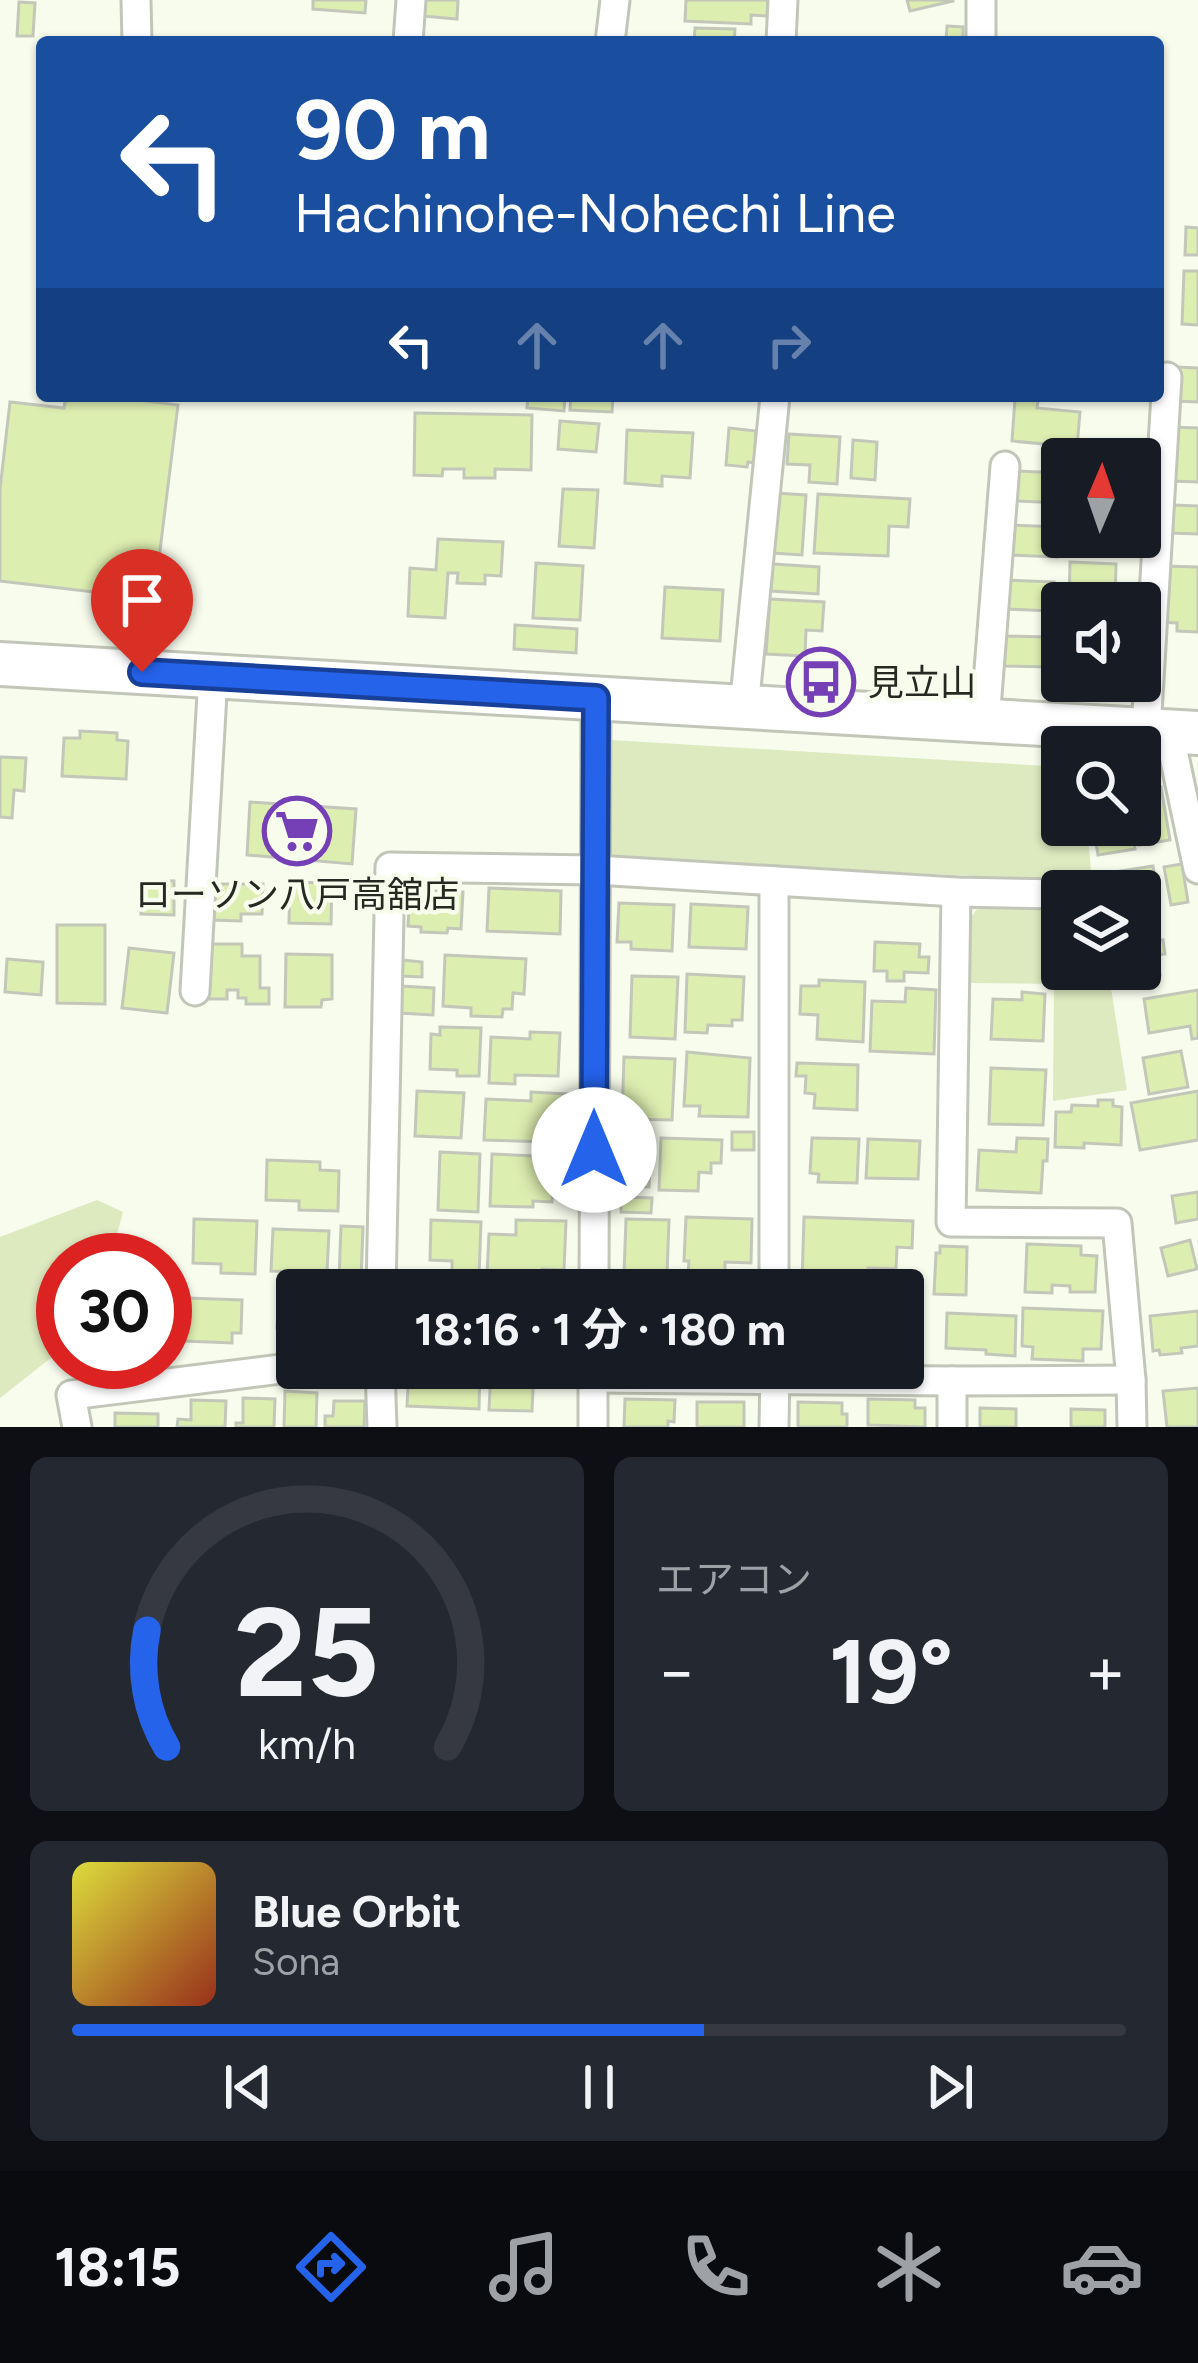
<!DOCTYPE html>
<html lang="ja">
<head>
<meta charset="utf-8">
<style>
	body { margin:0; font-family:Figtree,"Noto Sans JP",sans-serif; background:#242831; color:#f1f3f6; height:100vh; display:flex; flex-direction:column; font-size:45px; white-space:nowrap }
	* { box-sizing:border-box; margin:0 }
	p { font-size:39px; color:#9ea1a6 }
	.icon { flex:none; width:66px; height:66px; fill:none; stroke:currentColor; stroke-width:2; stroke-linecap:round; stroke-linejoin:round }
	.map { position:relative; height:1427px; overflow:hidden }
	.sheet { display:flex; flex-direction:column; gap:30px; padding:30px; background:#0d0f14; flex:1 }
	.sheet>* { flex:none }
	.top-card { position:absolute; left:36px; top:36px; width:1128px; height:366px; border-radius:12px; box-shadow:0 3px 9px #0004; background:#1a4fa0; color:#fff; overflow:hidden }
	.needle { width:78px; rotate:2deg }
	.tools { position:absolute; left:1041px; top:438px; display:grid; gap:24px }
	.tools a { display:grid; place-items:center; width:120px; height:120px; border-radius:12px; background:#171b24; box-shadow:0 3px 9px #0004; font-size:60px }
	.speed { position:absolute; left:36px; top:1233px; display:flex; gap:24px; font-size:60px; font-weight:700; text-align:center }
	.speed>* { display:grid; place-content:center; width:156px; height:156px; border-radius:50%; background:#171b24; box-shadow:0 3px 9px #0004; line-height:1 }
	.speed .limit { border:18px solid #d22; background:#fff; color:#111 }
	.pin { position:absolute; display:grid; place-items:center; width:102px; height:102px; color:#fff; margin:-123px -51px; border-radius:50% 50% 50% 0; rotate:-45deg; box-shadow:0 0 12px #0007 }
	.pin .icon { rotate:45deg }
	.me { position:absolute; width:132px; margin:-66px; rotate:0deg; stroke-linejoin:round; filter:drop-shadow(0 0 9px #0008) }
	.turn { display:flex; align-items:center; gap:42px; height:252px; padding:0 60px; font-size:54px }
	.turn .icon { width:156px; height:156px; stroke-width:2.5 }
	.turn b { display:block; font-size:84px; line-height:102px }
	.lanes { display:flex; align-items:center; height:114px; padding:0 60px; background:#0003; justify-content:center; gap:60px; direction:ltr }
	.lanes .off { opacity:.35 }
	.big { font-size:90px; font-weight:700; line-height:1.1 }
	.sheet .card { flex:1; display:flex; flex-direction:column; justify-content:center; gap:18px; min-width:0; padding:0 42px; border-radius:18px; background:#242831 }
	.sheet .dial { align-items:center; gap:0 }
	.dial svg { height:312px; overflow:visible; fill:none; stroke:#363941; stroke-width:7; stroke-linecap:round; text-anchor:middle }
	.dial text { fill:#f1f3f6; stroke:none }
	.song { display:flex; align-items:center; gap:36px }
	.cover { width:144px; height:144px; border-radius:18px; background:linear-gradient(135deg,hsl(60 70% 55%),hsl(10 70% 35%)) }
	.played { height:12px; border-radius:6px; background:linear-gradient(90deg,#2563eb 60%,#363941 60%) }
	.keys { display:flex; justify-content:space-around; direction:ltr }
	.heat { display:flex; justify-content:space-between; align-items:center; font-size:66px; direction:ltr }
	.sheet .tiles { flex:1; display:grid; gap:30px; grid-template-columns:1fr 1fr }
	.card:last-child { grid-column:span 2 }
	.trip { position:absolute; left:276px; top:1269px; width:648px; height:120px; border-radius:12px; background:#171b24; box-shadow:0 3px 9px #0004; font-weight:700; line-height:120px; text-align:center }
	.dock { display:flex; height:192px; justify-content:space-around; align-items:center; background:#090b0e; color:#9ea1a6 }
	.dock .icon { width:84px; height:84px }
	.dock .active { color:#2563eb }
	.dock b { font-size:54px; color:#f1f3f6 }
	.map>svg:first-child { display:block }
</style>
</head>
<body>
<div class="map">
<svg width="1198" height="1427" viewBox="0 0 1198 1427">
	<rect width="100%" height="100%" fill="#f7fced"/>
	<g fill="#dde9bf">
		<polygon points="611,740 1062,767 1062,825 1087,825 1092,882 612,858"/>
		<polygon points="980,905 1062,908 1062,969 1108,969 1127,1090 1053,1101 1054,984 969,983 972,916"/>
		<polygon points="97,1200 123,1212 110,1260 63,1260 63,1342 52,1357 0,1398 0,1237"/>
	</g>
	<g fill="#ddeeb1" stroke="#c3c7b9" stroke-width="3">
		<polygon points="313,0 366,0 365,13 313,9"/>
		<polygon points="423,0 458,0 457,19 422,16"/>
		<polygon points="686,0 768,0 767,16 751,15 751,24 685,21"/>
		<polygon points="907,0 953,0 953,1 910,11"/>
		<polygon points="19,2 35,3 33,36 17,36"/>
		<polygon points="947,26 963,27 963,42 946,42"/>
		<polygon points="695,28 735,29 734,42 694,42"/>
		<polygon points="1186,227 1198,228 1198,255 1185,255"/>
		<polygon points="1184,271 1198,271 1198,325 1182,324"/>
		<polygon points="1176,367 1198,368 1198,402 1174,401"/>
		<polygon points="66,396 122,396 122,398 178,405 154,599 0,581 0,489 10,402 64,408"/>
		<polygon points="528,396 565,396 564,411 527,408"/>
		<polygon points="571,396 613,396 612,412 570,410"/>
		<polygon points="1015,399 1038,401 1037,408 1080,412 1077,447 1012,441"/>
		<polygon points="415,413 532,415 531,470 495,469 495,478 464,478 464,469 443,469 442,476 414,475"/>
		<polygon points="560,421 599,424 596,452 558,449"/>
		<polygon points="1172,427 1198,428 1198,482 1170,481"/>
		<polygon points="729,428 756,431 754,463 748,462 747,467 726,465"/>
		<polygon points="627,430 693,433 690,478 662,476 662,486 625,483"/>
		<polygon points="789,434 840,437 837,484 809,482 810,465 787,464"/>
		<polygon points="853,440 877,442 875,480 851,478"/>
		<polygon points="1015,471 1062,473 1062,503 1014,501"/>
		<polygon points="563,489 598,490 594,548 559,546"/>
		<polygon points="775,493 806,495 802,555 772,553"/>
		<polygon points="818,494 910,499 908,527 889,526 888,556 814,553"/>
		<polygon points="1172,505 1198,506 1198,534 1171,533"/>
		<polygon points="1009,525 1058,527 1057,557 1008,555"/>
		<polygon points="438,539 503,542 501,576 485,575 485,584 457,583 458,573 448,573 445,618 408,616 410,568 436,570"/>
		<polygon points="1070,562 1116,564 1115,603 1069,603"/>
		<polygon points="536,563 583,566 580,620 533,618"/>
		<polygon points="773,564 819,567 818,594 771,591"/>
		<polygon points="1163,566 1198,567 1198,632 1177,631 1177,623 1161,622"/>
		<polygon points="1005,580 1054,582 1053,611 1004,609"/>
		<polygon points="665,587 723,590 720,641 662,638"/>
		<polygon points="770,599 824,602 822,631 806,630 805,656 766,654"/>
		<polygon points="515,625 577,629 576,653 514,649"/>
		<polygon points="1002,636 1050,637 1049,667 1001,666"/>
		<polygon points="80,731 117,733 117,740 128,741 126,779 62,776 64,738 80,738"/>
		<polygon points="0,757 26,758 24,791 14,790 12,818 0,817"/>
		<polygon points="1161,787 1170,840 1139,845 1136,825 1140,825 1140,791"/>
		<polygon points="250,802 356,809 352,864 247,855"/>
		<polygon points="1093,825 1131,825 1135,849 1098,855"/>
		<polygon points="1182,864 1188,902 1171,905 1164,867"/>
		<polygon points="1153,866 1157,888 1150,889 1154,910 1140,912 1140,891 1105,891 1102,874"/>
		<polygon points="141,880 174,881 174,915 141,914"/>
		<polygon points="290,882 332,883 331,924 289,923"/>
		<polygon points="212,884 263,884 262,914 241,914 241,921 211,920"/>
		<polygon points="489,888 561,891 560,934 487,931"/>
		<polygon points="410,890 463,892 461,929 448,928 447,933 421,932 421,927 408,926"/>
		<polygon points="619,903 674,905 672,951 631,949 631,942 617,942"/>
		<polygon points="691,904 748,907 746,949 689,947"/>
		<polygon points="57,925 105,925 105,1004 57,1003"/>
		<polygon points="1163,940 1165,954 1157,955 1160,975 1121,981 1119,969 1140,969 1140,943"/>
		<polygon points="875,942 920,944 919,957 929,957 928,973 904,972 904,981 887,981 887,971 874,971"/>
		<polygon points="208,944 242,944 242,956 260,956 260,988 269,988 269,1004 246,1004 246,998 238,998 238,990 227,990 227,999 207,999"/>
		<polygon points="129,948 174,953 167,1013 122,1008"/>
		<polygon points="286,954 332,955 332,999 322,1000 321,1007 285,1007"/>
		<polygon points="445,955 526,959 524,994 513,993 512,1009 503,1009 502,1017 471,1016 471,1008 443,1006"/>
		<polygon points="7,959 43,962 41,995 5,992"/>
		<polygon points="403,960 422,962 422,977 402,976"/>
		<polygon points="687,974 744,977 742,1020 732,1020 732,1026 708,1025 707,1033 685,1032"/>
		<polygon points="632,976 678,977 675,1039 630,1037"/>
		<polygon points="819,980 865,982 863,1042 817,1039 818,1015 800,1014 801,986 819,986"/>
		<polygon points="400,986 434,988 433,1015 399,1013"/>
		<polygon points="906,988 936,990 934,1054 870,1051 872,1001 905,1002"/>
		<polygon points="1198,990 1198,1038 1192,1039 1190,1026 1149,1033 1144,999"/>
		<polygon points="1022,992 1045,994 1043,1041 991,1039 993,999 1022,1000"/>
		<polygon points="440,1027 481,1028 479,1076 457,1076 457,1070 430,1069 431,1034 440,1035"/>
		<polygon points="530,1032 560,1033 558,1076 515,1075 515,1084 489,1083 491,1037 530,1039"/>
		<polygon points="1181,1051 1188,1087 1149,1094 1143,1058"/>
		<polygon points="687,1052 750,1058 748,1117 699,1116 700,1106 684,1106"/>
		<polygon points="624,1057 675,1059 672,1120 622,1119"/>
		<polygon points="797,1063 858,1065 857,1110 814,1108 815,1094 805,1093 806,1076 796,1076"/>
		<polygon points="991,1068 1046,1070 1043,1125 989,1124"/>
		<polygon points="417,1091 464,1093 461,1138 415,1136"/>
		<polygon points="1198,1091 1198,1140 1140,1150 1131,1103"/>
		<polygon points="531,1092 567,1094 566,1121 550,1120 549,1142 484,1140 486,1099 531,1101"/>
		<polygon points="1098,1100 1113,1100 1113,1106 1122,1107 1121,1145 1084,1143 1084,1148 1055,1147 1056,1112 1071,1112 1072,1105 1098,1106"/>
		<rect x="732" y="1132" width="22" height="18"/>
		<polygon points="620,1136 651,1137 649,1187 618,1186"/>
		<polygon points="661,1138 722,1140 721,1163 711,1163 711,1173 699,1172 698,1191 659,1190"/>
		<polygon points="812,1138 859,1139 857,1183 818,1182 819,1174 810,1173"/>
		<polygon points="1017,1138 1048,1139 1047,1161 1043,1161 1041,1193 977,1190 979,1150 1016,1152"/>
		<polygon points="868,1139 920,1141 918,1179 866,1178"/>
		<polygon points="440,1152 480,1154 478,1212 438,1210"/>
		<polygon points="492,1154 554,1157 552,1202 533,1201 533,1207 490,1206"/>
		<polygon points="267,1160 320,1162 320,1170 339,1171 338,1211 299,1210 299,1201 266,1200"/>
		<polygon points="1198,1192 1198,1219 1176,1223 1172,1196"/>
		<polygon points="621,1197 652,1198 651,1213 621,1212"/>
		<polygon points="686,1217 752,1219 751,1263 725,1262 725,1274 688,1273 689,1261 684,1261"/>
		<polygon points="804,1217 913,1221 912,1248 897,1247 896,1269 868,1268 868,1285 802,1283"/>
		<polygon points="194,1219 257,1221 255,1274 221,1273 221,1264 193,1263"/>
		<polygon points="626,1219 669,1220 667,1275 624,1274"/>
		<polygon points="431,1220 481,1222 479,1276 452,1275 452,1261 430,1260"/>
		<polygon points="516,1220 566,1221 564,1270 542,1269 541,1276 487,1274 489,1234 516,1235"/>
		<polygon points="341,1226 363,1227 361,1280 339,1279"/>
		<polygon points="273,1229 329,1231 327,1273 271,1271"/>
		<polygon points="1190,1240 1197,1269 1168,1276 1161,1248"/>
		<polygon points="1027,1244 1081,1246 1081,1255 1097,1256 1095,1292 1070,1292 1070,1286 1052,1285 1052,1293 1025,1292"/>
		<polygon points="940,1246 967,1247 966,1295 934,1294 936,1253 940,1253"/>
		<polygon points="279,1292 297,1292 297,1329 277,1328"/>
		<polygon points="187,1298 242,1300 241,1333 232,1333 232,1343 185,1341"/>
		<polygon points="1023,1308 1103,1311 1101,1349 1083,1349 1083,1361 1032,1359 1033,1347 1022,1346"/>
		<polygon points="1198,1311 1198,1346 1181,1348 1182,1353 1160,1355 1159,1350 1153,1351 1150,1316"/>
		<polygon points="947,1313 1016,1316 1015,1356 986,1354 986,1350 946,1348"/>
		<polygon points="409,1368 480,1368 479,1409 407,1406"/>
		<polygon points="491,1368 534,1368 532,1411 489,1410"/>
		<polygon points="1198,1388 1198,1427 1167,1427 1163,1391"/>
		<polygon points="285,1391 317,1393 316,1427 284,1427"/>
		<polygon points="243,1398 275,1399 274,1427 236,1427 236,1423 243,1423"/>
		<polygon points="625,1399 675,1400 674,1422 668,1421 668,1427 624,1427"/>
		<polygon points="868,1399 915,1400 915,1408 925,1408 925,1427 868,1425"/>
		<polygon points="191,1400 226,1401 225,1427 177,1427 178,1419 191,1420"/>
		<polygon points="334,1401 365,1401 364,1427 325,1427 325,1416 333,1416"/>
		<rect x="697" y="1402" width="47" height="25"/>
		<polygon points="798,1402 842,1403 842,1414 847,1414 847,1427 798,1427"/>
		<polygon points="980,1408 1016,1409 1016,1427 980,1427"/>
		<polygon points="1071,1409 1105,1410 1105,1427 1071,1427"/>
		<polygon points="115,1413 158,1414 158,1427 115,1427"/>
	</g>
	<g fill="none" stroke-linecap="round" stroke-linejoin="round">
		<defs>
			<g id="minor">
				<polyline points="136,0 137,42"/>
				<polyline points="981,0 981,42"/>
				<polyline points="408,42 411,0"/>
				<polyline points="610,42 615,0"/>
				<polyline points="781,42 783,0"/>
				<polyline points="744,708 775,396"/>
				<polyline points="985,721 1005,466"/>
				<polyline points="1146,730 1167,377"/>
				<polyline points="1169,732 1198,869"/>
				<polyline points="774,881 774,1290"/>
				<polyline points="956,892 951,1222 1117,1223 1131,1380 1132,1427"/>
				<polyline points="195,991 213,676"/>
				<polyline points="381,1290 390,867 596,870 956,892 1062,894"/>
				<polyline points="594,1290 596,698"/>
				<polyline points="380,1368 382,1427"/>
				<polyline points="593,1378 952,1381 1131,1380"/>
				<polyline points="77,1427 71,1395 297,1367"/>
				<polyline points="593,1427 593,1368"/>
				<polyline points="774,1427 775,1368"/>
				<polyline points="952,1427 952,1381"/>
			</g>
			<polyline id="primary" points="0,664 1198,733"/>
		</defs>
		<use href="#minor" stroke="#c2c6b8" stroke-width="33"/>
		<use href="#primary" stroke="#c2c6b8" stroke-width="48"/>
		<use href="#minor" stroke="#fff" stroke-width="27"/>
		<use href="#primary" stroke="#fff" stroke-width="42"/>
	</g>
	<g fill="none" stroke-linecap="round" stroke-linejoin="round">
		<defs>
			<polyline id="route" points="142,672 596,698 594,1150"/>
		</defs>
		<use href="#route" stroke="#184099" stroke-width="30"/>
		<use href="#route" stroke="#2563eb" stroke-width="21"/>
	</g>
	<defs>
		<symbol id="bus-ring" viewBox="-11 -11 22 22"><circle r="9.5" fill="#f7fced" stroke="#753fb6" stroke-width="1.5"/><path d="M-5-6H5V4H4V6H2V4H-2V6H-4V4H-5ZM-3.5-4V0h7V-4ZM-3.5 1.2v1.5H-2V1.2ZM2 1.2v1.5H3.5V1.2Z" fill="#753fb6"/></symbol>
		<symbol id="supermarket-ring" viewBox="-11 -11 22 22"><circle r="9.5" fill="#f7fced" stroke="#753fb6" stroke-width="1.5"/><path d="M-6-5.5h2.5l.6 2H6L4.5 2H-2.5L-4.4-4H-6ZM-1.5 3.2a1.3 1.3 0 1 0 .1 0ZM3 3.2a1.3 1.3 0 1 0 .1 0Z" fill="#753fb6"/></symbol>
	</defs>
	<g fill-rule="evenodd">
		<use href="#bus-ring" x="783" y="644" width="76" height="76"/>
		<use href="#supermarket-ring" x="259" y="793" width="76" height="76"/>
	</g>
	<g text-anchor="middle" stroke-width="9" stroke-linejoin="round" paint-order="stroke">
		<g font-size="36" fill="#262822" stroke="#f7fced" text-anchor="start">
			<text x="868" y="695">見立山</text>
			<text x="297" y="907" text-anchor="middle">ローソン八戸高舘店</text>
		</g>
	</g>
</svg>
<div class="tools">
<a><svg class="needle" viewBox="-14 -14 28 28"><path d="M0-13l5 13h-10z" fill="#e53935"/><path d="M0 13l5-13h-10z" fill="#9ea1a6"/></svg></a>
<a><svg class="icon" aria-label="sound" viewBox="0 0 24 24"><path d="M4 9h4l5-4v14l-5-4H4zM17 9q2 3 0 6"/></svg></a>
<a><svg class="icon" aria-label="search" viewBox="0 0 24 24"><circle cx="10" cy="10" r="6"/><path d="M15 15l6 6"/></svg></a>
<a><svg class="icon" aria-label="layers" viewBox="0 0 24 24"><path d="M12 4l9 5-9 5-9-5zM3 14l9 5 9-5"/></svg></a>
</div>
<div class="speed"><div class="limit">30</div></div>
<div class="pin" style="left:142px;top:672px;background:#d93025"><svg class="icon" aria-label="arrive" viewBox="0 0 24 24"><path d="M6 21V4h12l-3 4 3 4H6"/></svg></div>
<svg class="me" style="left:594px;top:1150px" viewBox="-20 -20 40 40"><circle r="19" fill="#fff"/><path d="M0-13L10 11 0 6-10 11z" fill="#2563eb"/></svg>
<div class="trip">18:16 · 1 分 · 180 m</div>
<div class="top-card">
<div class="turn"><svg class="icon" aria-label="left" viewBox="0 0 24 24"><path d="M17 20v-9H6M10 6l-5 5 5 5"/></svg><div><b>90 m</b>Hachinohe-Nohechi Line</div></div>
<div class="lanes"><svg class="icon" aria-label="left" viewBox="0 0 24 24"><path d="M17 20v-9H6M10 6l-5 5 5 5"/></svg><svg class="icon off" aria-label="ahead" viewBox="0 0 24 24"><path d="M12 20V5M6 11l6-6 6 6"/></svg><svg class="icon off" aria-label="ahead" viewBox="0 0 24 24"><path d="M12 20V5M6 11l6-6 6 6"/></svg><svg class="icon off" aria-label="right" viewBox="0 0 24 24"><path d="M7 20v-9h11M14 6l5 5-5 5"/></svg></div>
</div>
</div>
<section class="sheet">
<div class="tiles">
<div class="card dial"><svg viewBox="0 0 100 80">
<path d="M14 69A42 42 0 1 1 86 69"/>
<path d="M14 69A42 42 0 0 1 9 39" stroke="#2563eb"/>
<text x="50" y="56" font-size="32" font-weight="700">25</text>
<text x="50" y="72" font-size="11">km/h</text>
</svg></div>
<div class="card"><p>エアコン</p>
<div class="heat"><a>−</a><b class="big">19°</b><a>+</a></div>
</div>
<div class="card">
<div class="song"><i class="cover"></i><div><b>Blue Orbit</b><p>Sona</p></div></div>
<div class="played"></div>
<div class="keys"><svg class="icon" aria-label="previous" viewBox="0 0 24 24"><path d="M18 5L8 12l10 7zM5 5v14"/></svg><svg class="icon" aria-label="pause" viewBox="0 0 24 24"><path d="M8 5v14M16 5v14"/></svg><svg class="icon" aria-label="next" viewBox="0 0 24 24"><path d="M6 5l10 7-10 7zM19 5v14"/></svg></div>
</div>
</div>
</section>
<nav class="dock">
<b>18:15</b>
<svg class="icon active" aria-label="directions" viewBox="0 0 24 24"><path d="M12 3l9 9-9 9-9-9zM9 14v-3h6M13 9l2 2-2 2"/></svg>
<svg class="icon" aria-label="music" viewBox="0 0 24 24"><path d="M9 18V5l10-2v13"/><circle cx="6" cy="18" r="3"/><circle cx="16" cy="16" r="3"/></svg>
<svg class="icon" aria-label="phone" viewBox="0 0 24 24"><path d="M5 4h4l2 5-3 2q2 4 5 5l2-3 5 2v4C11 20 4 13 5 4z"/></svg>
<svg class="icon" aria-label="climate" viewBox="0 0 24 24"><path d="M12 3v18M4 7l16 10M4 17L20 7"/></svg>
<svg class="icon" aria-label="car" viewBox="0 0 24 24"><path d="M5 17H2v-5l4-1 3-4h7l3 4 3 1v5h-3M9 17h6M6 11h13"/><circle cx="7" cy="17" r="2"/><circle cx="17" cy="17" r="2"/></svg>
</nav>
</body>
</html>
